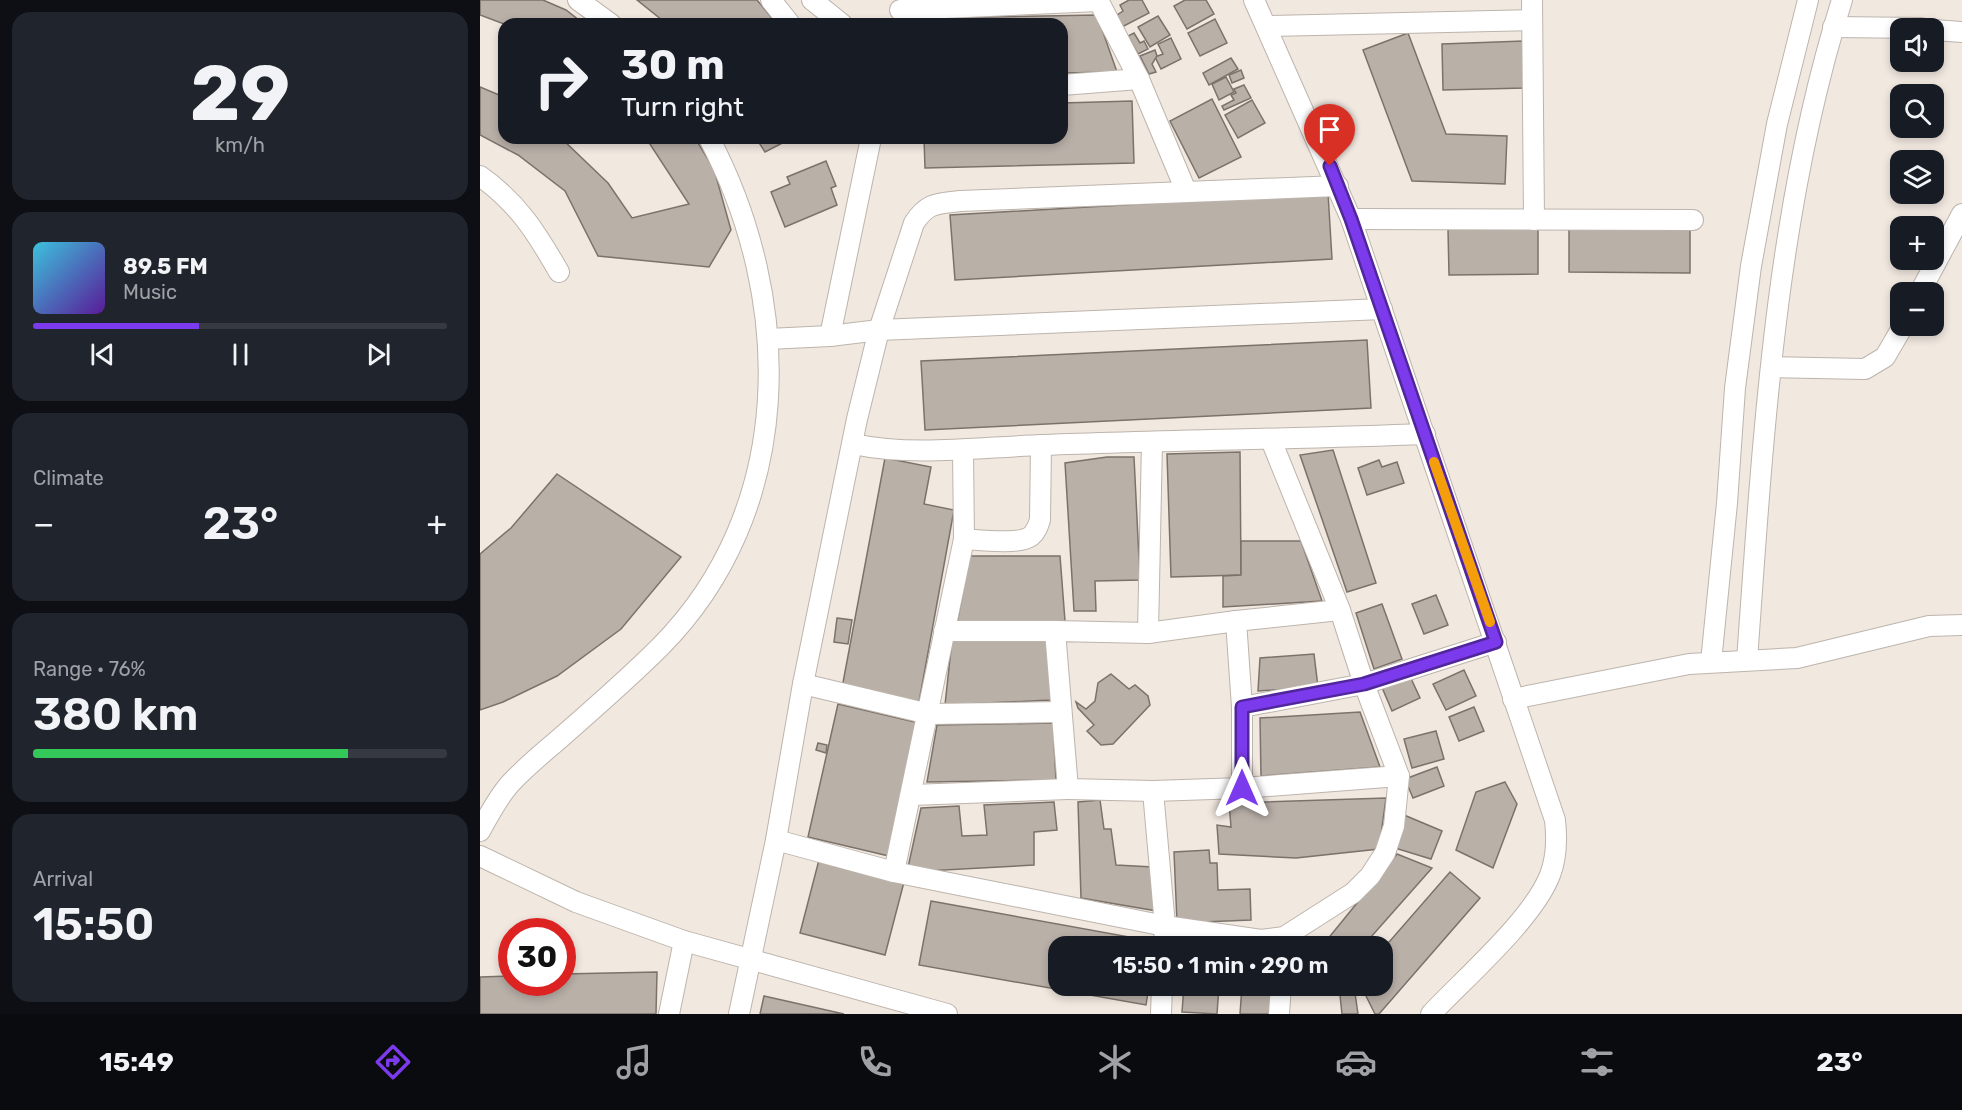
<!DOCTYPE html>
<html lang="en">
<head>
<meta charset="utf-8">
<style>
	body { margin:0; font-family:Rubik,sans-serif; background:#20242c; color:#f1f3f6; height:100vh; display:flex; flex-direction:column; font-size:22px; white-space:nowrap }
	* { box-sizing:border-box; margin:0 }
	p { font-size:20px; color:#9ea1a6 }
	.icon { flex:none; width:33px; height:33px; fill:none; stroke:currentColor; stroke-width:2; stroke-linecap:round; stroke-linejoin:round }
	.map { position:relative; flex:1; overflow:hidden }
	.drawer { display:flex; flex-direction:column; gap:12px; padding:12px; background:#0d0f14; width:480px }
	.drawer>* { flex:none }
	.top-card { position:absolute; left:18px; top:18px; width:570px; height:126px; border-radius:18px; box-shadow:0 3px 9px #0003; background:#171b24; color:#f1f3f6; overflow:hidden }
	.controls { position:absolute; left:1410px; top:18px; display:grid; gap:12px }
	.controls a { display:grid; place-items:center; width:54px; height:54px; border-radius:12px; background:#171b24; box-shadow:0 3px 9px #0003; font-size:30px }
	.speed { position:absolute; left:18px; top:918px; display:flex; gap:12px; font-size:30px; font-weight:700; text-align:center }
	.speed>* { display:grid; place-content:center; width:78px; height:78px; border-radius:50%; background:#171b24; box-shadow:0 3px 9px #0003; line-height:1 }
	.speed .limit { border:9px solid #d22; background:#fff; color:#111 }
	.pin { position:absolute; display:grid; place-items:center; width:51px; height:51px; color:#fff; margin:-62px -26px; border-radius:50% 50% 50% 0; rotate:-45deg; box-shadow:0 0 6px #0007 }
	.pin .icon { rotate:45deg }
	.me { position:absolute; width:66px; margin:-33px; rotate:0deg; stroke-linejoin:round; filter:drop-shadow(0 0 4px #0008) }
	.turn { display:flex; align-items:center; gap:21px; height:126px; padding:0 24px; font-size:27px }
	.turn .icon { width:78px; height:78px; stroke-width:2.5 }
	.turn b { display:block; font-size:42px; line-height:51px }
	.big { font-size:45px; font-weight:600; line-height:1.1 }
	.drawer .tile { flex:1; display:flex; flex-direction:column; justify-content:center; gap:9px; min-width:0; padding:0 21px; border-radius:18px; background:#20242c }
	.drawer .dial { align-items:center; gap:0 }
	.dial b { font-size:78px; line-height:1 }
	.song { display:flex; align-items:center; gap:18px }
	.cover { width:72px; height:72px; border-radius:9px; background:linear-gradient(135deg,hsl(190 70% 55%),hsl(270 70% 35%)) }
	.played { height:6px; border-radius:3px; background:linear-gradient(90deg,#7c3aed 40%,#363941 40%) }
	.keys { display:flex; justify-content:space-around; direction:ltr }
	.heat { display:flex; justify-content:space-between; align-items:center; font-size:33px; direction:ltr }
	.charge { height:9px; border-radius:4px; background:linear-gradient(90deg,#34c759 76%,#363941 0) }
	.trip { position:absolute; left:568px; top:936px; width:345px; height:60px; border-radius:18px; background:#171b24; box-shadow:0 3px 9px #0003; font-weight:600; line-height:60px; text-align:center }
	.tab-bar { display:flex; height:96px; justify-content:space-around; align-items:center; background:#090b0e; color:#9ea1a6 }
	.tab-bar .icon { width:42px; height:42px }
	.tab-bar .selected { color:#7c3aed }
	.tab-bar b { font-size:27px; color:#f1f3f6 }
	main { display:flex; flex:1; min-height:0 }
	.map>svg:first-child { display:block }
</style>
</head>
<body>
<main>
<section class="drawer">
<div class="tile dial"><b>29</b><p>km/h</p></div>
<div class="tile">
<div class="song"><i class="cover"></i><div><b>89.5 FM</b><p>Music</p></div></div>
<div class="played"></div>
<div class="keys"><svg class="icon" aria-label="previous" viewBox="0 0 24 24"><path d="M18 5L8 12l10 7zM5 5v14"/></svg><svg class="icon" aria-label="pause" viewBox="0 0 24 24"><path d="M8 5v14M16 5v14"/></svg><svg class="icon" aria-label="next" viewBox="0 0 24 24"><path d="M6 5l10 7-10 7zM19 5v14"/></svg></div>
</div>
<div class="tile"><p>Climate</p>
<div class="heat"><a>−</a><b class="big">23°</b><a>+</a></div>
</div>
<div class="tile"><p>Range · 76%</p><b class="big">380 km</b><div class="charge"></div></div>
<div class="tile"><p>Arrival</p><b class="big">15:50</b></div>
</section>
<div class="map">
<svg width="1482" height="1014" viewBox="0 0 1482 1014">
	<rect width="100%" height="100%" fill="#f1e8e0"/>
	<g fill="#b9b0a8" stroke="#7b736b" stroke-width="1.5">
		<polygon points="0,0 63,0 86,10 104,24 24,24 0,15"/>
		<polygon points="157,0 277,0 297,24 187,24"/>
		<polygon points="649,0 662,0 669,13 640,28 634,17 643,11 640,5"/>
		<polygon points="705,0 726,0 734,14 707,29 694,6"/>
		<polygon points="617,15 637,72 582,73 582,24 460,24 460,18"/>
		<polygon points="678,16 690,35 670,47 658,27"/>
		<polygon points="735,19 747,43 720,56 708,33"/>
		<polygon points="654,33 660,43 664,41 668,49 658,54 648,36"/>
		<polygon points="928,33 966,134 1027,136 1025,184 932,181 883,50"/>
		<polygon points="691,38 701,59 681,69 675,57 683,54 678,44"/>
		<polygon points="1043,41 1045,88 963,90 962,44"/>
		<polygon points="675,50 677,56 672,64 676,72 669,74 660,56"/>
		<polygon points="751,58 758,69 729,85 723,73"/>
		<polygon points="761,70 764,78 752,83 749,75"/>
		<polygon points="746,77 754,92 739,100 732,84"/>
		<polygon points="764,85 771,98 744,110 742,106 754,100 751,95 756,93 754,89"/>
		<polygon points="0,87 24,97 24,138 81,138 128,183 152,218 209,204 166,138 215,138 234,169 251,230 229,267 118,256 85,191 38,155 0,135"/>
		<polygon points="732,99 761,157 719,178 690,121"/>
		<polygon points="772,100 785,123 758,138 745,115"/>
		<polygon points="652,101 654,163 445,168 444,138 582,138 582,103"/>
		<polygon points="276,138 312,138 285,152"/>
		<polygon points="346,161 356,186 351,188 357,205 305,227 291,192 310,184 307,177"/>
		<polygon points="848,193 852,259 475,280 470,215"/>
		<polygon points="1089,227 1210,227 1210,273 1089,272"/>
		<polygon points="1058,228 1058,274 969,275 968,229"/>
		<polygon points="887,340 891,408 445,430 441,361"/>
		<polygon points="853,450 896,583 867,592 820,455"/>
		<polygon points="760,452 761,575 691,577 687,454"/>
		<polygon points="627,457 654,457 660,580 615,581 616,611 594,611 585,463"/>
		<polygon points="405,458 451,467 444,504 474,510 439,702 362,688"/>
		<polygon points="899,460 902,467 917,462 924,483 887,495 878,468"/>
		<polygon points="77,474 201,557 141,629 77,676 23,702 0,710 0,554 31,528"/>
		<polygon points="761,541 821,541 842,601 743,607 743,576 761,575"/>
		<polygon points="490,556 580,556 585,621 477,623"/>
		<polygon points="956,595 968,625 944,634 932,604"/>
		<polygon points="902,604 922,659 894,669 876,613"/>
		<polygon points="357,618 372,620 368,644 354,642"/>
		<polygon points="570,634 571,700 465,705 472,640"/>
		<polygon points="834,654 838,687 778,691 780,658"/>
		<polygon points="984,670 996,696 966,710 953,684"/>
		<polygon points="928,672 940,698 912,711 901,685"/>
		<polygon points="631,674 649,689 655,685 668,696 670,705 633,744 621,745 607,731 614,725 598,708 596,702 606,709 615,701 618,683"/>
		<polygon points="358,704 439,723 409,856 328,837"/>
		<polygon points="994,707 1004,731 979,741 969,717"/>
		<polygon points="880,712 900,767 781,776 780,718"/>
		<polygon points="573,723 576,780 447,782 457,725"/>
		<polygon points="956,731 964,759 932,768 924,739"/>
		<polygon points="338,743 347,745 346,753 336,750"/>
		<polygon points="957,767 964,786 933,798 925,779"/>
		<polygon points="1025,782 1037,804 1013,868 976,850 996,792"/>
		<polygon points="906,798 899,849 816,858 739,854 737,825 751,827 749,803"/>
		<polygon points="620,800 624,829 631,829 636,865 673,867 677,911 601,898 598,802"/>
		<polygon points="574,802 577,830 554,832 554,865 427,872 441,808 479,806 482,836 507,835 504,805"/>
		<polygon points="924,815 962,831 951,859 915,848"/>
		<polygon points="729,850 730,863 737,863 738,890 770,889 771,920 697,923 694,852"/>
		<polygon points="917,854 952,868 883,946 842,946"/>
		<polygon points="339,860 424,882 405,955 320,933"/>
		<polygon points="970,872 1000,898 899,1014 895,1014 881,986 903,986 903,949"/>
		<polygon points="451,901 677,942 676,946 579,946 579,986 669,986 666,1005 439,965"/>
		<polygon points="177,972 176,1014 0,1014 0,977 32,976 32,982 82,982 82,974"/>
		<polygon points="704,986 739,986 737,1014 702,1012"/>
		<polygon points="762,986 794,986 793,1014 760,1014"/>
		<polygon points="859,986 874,986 878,1014 862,1014"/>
		<polygon points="284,996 364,1014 280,1014"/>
	</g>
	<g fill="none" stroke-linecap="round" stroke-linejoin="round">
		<defs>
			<g id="minor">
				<polyline points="98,0 131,24"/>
				<polyline points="291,0 310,24"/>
				<polyline points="332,0 362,24"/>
				<polyline points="618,0 659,79 706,191"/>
				<path d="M774 0 871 219 1075 820C1077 838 1077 857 1070 875 1053 919 985 978 951 1014"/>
				<polyline points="1052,0 1054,220"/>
				<polyline points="420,10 618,1"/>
				<polyline points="788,26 1052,20"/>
				<polyline points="1353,27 1441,28"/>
				<polyline points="1454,30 1482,32"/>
				<polyline points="582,85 659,79"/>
				<path d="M0 176C38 203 56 232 79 272"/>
				<polyline points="871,219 1213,220"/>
				<polyline points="1440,292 1482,214"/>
				<polyline points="350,336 391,138"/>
				<polyline points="288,339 350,336 399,330 902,309"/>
				<polyline points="1292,367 1385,369 1405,357 1423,326"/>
				<path d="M373 444C435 457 500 447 563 445 690 440 818 439 945 434"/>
				<polyline points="483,450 484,539"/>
				<polygon points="756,621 762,707 762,788 673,791 588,789 575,631 668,633"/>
				<polyline points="756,621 860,610"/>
				<polyline points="464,631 575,631"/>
				<polyline points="668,633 672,442"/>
				<path d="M1267 660C1283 440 1295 212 1362 0"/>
				<polyline points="1231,662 1247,503 1255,388 1271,266 1297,124 1328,0"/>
				<path d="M323 684 377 419 399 330 434 223C448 202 457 204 480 201L858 186"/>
				<polyline points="1033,699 1209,664 1317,658 1449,626 1482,625"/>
				<polyline points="762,707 884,684 1016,642"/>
				<polyline points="762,788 919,776"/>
				<polyline points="673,791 685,926 684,946"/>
				<polyline points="432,795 588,789"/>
				<path d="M0 831C9 815 17 799 29 785 46 766 67 750 86 733 118 705 150 677 180 647 316 510 315 301 229 138"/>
				<polyline points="296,840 323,684 449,714 580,712"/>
				<polyline points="0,856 96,902 204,941 467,1014"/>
				<path d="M414 872 484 539C499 540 540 545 551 536 556 532 558 526 560 520L561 445"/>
				<polyline points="189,1014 204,941"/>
				<polyline points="259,1014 296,840 414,872 685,926 781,940 804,937 873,893 890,876 905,853 914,826 919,776 884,684 860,610 791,440"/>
				<polyline points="681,1014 682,986"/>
				<polyline points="799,1014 801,986"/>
			</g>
		</defs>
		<use href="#minor" stroke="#bdb4ac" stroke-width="22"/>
		<use href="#minor" stroke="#fff" stroke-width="20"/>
	</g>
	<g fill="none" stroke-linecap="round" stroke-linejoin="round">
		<defs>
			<polyline id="route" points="762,788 762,707 884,684 1016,642 871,219 850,166"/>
		</defs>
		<use href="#route" stroke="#51269a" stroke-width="15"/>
		<use href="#route" stroke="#7c3aed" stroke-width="10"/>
		<polyline stroke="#f59e0b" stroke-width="10" points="954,462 1010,622"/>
	</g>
</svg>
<div class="controls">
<a><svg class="icon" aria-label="sound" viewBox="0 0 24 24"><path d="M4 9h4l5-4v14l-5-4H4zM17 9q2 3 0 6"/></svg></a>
<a><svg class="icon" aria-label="search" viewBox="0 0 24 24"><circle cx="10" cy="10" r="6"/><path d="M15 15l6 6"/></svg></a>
<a><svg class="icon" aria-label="layers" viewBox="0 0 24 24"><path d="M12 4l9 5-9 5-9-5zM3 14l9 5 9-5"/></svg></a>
<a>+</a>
<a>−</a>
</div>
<div class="speed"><div class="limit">30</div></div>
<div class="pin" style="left:850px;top:166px;background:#d93025"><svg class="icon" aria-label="arrive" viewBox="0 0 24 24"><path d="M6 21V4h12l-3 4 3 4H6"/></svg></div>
<svg class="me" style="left:762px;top:788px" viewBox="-20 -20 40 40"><path d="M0-17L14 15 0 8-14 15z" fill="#7c3aed" stroke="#fff" stroke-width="4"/></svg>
<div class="trip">15:50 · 1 min · 290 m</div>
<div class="top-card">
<div class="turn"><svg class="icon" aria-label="right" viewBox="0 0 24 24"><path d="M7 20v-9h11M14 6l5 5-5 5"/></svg><div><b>30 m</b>Turn right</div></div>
</div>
</div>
</main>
<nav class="tab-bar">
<b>15:49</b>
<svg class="icon selected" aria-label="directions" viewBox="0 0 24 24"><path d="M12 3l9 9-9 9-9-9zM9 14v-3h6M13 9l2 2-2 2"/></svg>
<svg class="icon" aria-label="music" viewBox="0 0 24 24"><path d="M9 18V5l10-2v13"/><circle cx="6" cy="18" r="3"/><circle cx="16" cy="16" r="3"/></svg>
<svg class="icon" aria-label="phone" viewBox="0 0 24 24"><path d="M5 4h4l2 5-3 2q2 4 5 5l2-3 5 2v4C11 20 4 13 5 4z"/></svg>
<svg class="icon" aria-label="climate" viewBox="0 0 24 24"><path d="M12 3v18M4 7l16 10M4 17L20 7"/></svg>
<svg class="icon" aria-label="car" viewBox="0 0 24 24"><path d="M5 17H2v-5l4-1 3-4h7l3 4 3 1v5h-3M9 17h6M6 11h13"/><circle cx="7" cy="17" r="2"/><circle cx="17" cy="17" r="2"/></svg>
<svg class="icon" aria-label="filters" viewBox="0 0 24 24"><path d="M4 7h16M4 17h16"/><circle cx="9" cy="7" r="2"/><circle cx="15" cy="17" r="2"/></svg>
<b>23°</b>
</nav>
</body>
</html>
